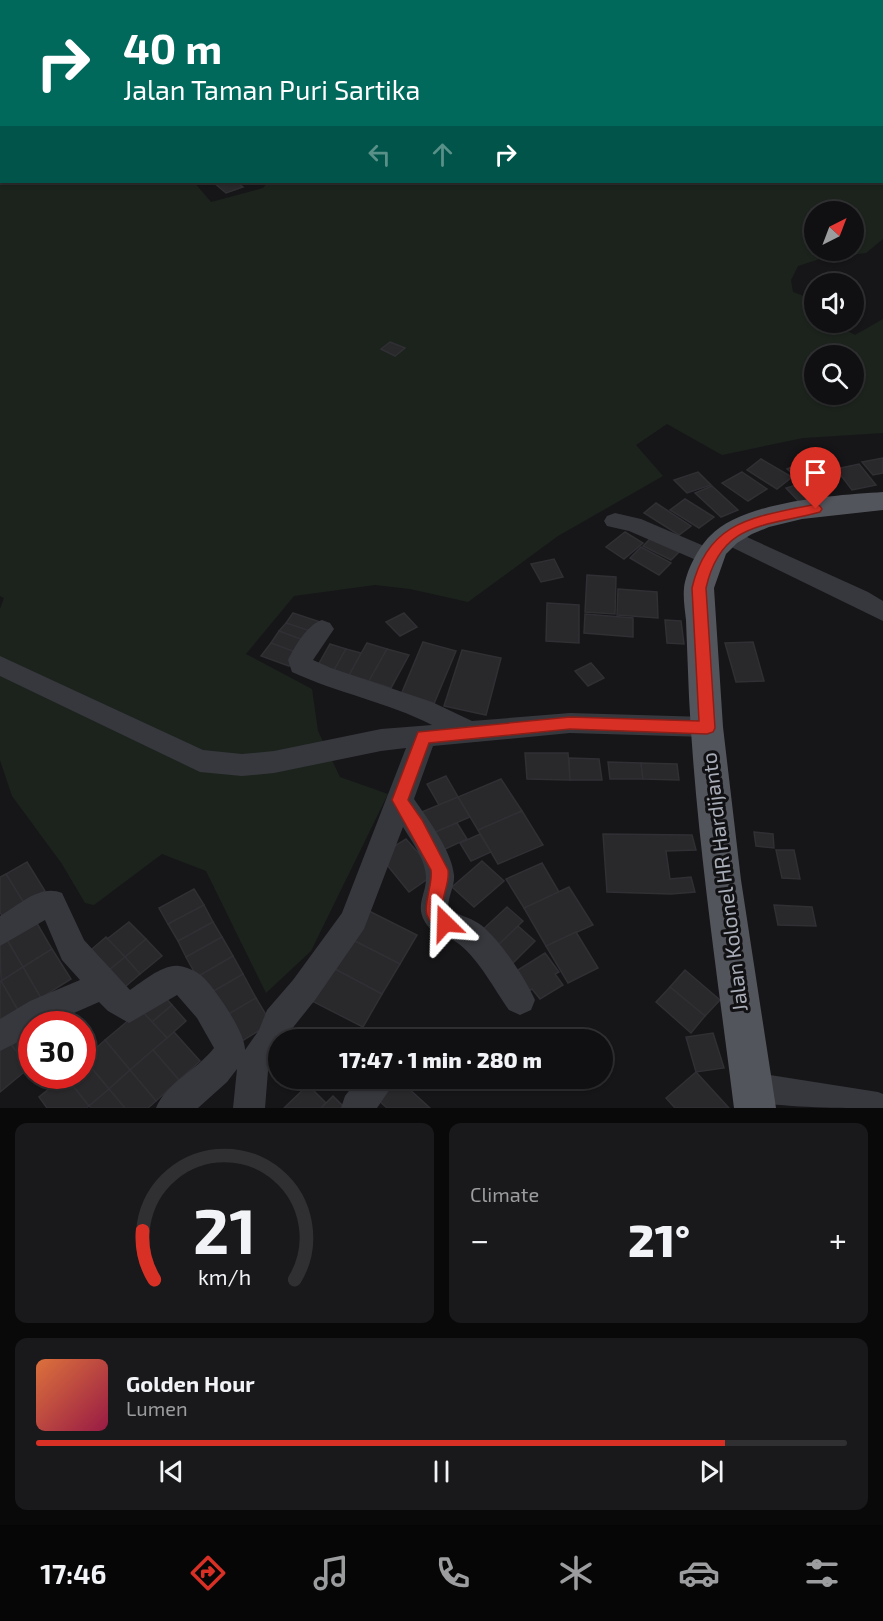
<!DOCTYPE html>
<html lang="en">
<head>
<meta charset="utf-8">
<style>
	body { margin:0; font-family:"Exo 2",sans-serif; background:#19191b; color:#f1f3f6; height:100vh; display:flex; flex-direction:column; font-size:22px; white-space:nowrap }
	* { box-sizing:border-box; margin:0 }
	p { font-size:20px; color:#9c9d9f }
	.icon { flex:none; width:33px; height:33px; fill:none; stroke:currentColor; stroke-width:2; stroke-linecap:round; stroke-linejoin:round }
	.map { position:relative; height:1108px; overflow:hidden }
	.sheet { display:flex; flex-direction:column; gap:15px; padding:15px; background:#09090a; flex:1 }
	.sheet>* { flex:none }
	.guide { position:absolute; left:0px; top:0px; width:884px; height:183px; box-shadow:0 2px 4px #0004,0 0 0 2px #303032; background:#00695c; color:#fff; overflow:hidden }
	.needle { width:39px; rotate:42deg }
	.fabs { position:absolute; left:804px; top:201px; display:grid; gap:12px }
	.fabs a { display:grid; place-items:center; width:60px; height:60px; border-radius:50%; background:#101012; box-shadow:0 2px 4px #0004,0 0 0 2px #303032; font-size:30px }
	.speed { position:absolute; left:18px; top:1011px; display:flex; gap:12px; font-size:30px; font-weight:700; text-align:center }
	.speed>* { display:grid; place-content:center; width:78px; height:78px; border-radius:50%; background:#101012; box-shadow:0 2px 4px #0004,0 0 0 2px #303032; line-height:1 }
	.speed .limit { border:9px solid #d22; background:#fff; color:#111 }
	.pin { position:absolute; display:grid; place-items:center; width:51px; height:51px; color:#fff; margin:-62px -26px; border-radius:50% 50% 50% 0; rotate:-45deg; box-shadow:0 0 6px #0007 }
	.pin .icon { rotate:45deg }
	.me { position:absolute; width:66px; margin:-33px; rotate:338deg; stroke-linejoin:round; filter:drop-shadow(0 0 4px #0008) }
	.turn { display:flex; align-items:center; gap:21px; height:126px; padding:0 24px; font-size:27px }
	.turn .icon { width:78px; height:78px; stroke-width:2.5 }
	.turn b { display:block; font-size:42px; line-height:51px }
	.lanes { display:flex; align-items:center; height:57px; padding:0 24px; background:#0003; justify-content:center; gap:30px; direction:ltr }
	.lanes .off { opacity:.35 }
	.big { font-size:45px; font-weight:800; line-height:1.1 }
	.sheet .widget { flex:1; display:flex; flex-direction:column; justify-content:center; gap:9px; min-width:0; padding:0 21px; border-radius:12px; background:#19191b }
	.sheet .dial { align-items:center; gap:0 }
	.dial svg { height:156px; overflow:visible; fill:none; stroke:#303032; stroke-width:7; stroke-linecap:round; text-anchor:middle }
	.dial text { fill:#f1f3f6; stroke:none }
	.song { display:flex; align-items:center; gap:18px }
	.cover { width:72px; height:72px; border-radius:9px; background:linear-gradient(135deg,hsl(20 70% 55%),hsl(340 70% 35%)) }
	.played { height:6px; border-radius:3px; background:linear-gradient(90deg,#d93025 85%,#303032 85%) }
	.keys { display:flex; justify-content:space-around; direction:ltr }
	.heat { display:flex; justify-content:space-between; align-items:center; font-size:33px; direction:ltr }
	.sheet .tiles { flex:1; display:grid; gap:15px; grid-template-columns:1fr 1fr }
	.widget:last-child { grid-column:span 2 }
	.trip { position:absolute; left:268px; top:1029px; width:345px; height:60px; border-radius:30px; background:#101012; box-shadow:0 2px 4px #0004,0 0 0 2px #303032; font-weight:800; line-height:60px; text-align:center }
	.tabs { display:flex; height:96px; justify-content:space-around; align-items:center; background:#060607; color:#9c9d9f }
	.tabs .icon { width:42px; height:42px }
	.tabs .selected { color:#d93025 }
	.tabs b { font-size:27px; color:#f1f3f6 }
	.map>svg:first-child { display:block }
</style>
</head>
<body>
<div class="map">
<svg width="883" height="1108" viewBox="0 0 883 1108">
	<rect width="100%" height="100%" fill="#161618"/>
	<path fill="#1c231d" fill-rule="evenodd" d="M0 28 2 182H194L211 202 263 188 268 182H882L883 100V239L866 253 820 259 798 266 791 280 793 292 814 300V322L833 323 855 335 883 319V433L803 438 722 455 667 424 636 445 663 476 558 536 468 602 410 589 375 585 294 596 246 654 312 689 318 731 340 777 388 794 311 951 266 993 206 871 162 854 94 905 85 903 62 864 12 796 0 760V609L4 598 0 596ZM814 212H854V250H814ZM814 356H854V394H814Z"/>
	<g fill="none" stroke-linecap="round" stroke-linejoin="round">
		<polyline stroke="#2c353c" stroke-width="3" points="765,2 767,0"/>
	</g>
	<g fill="#29292c" stroke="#303034" stroke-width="1.5">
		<polygon points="213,182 236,182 243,187 226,193"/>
		<polygon points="390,342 405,348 395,356 381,349"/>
		<polygon points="811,456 834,472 820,480 797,465"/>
		<polygon points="883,458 883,473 873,475 862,462"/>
		<polygon points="761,459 792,477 777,489 747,470"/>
		<polygon points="859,464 876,485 852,490 836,469"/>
		<polygon points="796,465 809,476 801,480 787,469"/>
		<polygon points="698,472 711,485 687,493 674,480"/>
		<polygon points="742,472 767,489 748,501 722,483"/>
		<polygon points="805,482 824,501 804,507 786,488"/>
		<polygon points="712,486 738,510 721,517 695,493"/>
		<polygon points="685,499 714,517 699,528 670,510"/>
		<polygon points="656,503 691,526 679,535 644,513"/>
		<polygon points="625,532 643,543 624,559 606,547"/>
		<polygon points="652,537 680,551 671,560 643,546"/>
		<polygon points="641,547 671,563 659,575 630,558"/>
		<polygon points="554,559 563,577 541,582 531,564"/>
		<polygon points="587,575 616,577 615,614 585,612"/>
		<polygon points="618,589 657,592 658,618 617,615"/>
		<polygon points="547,603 579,605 579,643 546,641"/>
		<polygon points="293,613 320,622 313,632 286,623"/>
		<polygon points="404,613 417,627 400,636 386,622"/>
		<polygon points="585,614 633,618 633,637 584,633"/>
		<polygon points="665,620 681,621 684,644 667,643"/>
		<polygon points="286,623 313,632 306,641 279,631"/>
		<polygon points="279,631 306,641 298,653 271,643"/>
		<polygon points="423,642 456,651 433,706 400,697"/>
		<polygon points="753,642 764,681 736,682 725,643"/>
		<polygon points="271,643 298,653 289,666 261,656"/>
		<polygon points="367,643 387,649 369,681 349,675"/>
		<polygon points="330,644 346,649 334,670 318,665"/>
		<polygon points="346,649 361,653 349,675 334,670"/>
		<polygon points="387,649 409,655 391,688 369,681"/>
		<polygon points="462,650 501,658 486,715 444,706"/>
		<polygon points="591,663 604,678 588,686 575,671"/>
		<polygon points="525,753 568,753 570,780 527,779"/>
		<polygon points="569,758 599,759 602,780 570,780"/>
		<polygon points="608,762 641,763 643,779 610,779"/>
		<polygon points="641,763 677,764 679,780 643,779"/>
		<polygon points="446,776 458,797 439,805 427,784"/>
		<polygon points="501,779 522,811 478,830 458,797"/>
		<polygon points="458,797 470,817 433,833 422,812"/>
		<polygon points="522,811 543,845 498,864 478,830"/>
		<polygon points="457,823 467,839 443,850 433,833"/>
		<polygon points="754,832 773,834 774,848 756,846"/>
		<polygon points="480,834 491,852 471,861 460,843"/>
		<polygon points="603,834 692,835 696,850 666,851 670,879 691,877 695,892 671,894 607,892"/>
		<polygon points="406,839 436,873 409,892 383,860 385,852"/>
		<polygon points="776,850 794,850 800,879 782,878"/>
		<polygon points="482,861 504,881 474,907 452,887"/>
		<polygon points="27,862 45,891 24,903 6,874"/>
		<polygon points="542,863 559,892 524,908 506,879"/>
		<polygon points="6,874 24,903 2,916 0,912 0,877"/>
		<polygon points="569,887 593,925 546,946 524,908"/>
		<polygon points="194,889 204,905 168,924 159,908"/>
		<polygon points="204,905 213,922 178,941 168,924"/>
		<polygon points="774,905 812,907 816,926 778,925"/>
		<polygon points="507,907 523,921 494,949 477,935"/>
		<polygon points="369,911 417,935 400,964 351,939"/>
		<polygon points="35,920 52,949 23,967 6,938"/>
		<polygon points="129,922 146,939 125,957 107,939"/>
		<polygon points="213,922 222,937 186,957 178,941"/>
		<polygon points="518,926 535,941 511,965 494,949"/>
		<polygon points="576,932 598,968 568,983 546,946"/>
		<polygon points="106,937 125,957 103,975 85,955"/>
		<polygon points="222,937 233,956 197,977 186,957"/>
		<polygon points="6,938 23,967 1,981 0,942"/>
		<polygon points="146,939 162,956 140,974 125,957"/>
		<polygon points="351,939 400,964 382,994 333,968"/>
		<polygon points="52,949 71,979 41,998 23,967"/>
		<polygon points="545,953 559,972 555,974 563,985 540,999 532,989 524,994 510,975"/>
		<polygon points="233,956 243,974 207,995 197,977"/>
		<polygon points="125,957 140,974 119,992 103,975"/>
		<polygon points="23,967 41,998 19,1012 1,981"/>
		<polygon points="333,968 382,994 363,1027 312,1001"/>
		<polygon points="685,970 720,1000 705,1016 670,987"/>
		<polygon points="243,974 256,998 220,1019 207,995"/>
		<polygon points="1,981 19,1012 0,1024 0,982"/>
		<polygon points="670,987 705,1016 691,1033 656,1002"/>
		<polygon points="161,993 172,1005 152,1022 141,1010"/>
		<polygon points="256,998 271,1023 234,1046 220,1019"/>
		<polygon points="172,1005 186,1021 167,1038 152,1022"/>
		<polygon points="141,1010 167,1038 130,1070 105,1040"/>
		<polygon points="174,1032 200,1061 179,1080 153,1050"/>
		<polygon points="713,1033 724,1068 696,1072 686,1037"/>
		<polygon points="32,1035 32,1056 24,1062 10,1043"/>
		<polygon points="105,1040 130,1070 109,1089 84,1059"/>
		<polygon points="10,1043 29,1068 0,1092 0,1051"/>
		<polygon points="153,1050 179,1080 156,1101 130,1070"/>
		<polygon points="84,1059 109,1089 89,1106 65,1076 82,1076"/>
		<polygon points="130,1070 156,1101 148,1108 125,1108 109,1089"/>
		<polygon points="696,1072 729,1108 675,1108 666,1098"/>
		<polygon points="65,1076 89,1106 87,1108 47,1108 39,1097"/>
		<polygon points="394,1078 397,1078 430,1108 387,1108 376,1098"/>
		<polygon points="308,1085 326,1103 321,1108 284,1108"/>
		<polygon points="109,1089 125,1108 91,1108 89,1106"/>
		<polygon points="333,1096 345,1108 321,1108"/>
	</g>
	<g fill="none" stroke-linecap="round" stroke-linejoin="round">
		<g fill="#37383d" fill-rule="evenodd">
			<polygon points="166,0 179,0 180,2 167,2"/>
			<polygon points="511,0 525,0 526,2 512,2"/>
			<polygon points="604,0 618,0 619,2 605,2"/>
			<polygon points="787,0 800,0 801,2 788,2"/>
			<polygon points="835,0 848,0 849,2 836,2"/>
			<rect x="0" y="2" width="2" height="8"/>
			<rect x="0" y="21" width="2" height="8"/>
			<rect x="882" y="26" width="1" height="9"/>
			<rect x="882" y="43" width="1" height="8"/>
			<rect x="882" y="78" width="1" height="8"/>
			<polygon points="615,513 641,519 718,552 721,558 718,564 710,566 629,531 607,526 604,521 607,516"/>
			<polygon points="727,528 868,592 883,601 883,621 719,541 716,536 719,531"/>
			<path d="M322 620 330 623 334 629 313 660 331 668 432 702 472 721 570 713 707 717 716 720 720 727 716 734 707 737 570 733 433 746 414 799C427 818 452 851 454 875 455 886 448 896 448 908 457 915 469 917 478 923 497 935 526 979 535 1000L531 1010 520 1015 509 1010C494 989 480 961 459 944 448 935 432 935 425 922 415 905 426 895 426 878 426 860 412 842 403 827L364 929 315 1000 291 1030 287 1040H279V1056L268 1071 265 1108H233L237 1069 227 1082 198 1108H156C166 1083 197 1070 214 1048L197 1018 177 995 129 1023 108 1011 99 1002 49 1024H32V1035L0 1051V1019L30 1001 80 980 62 960 45 920 0 946V916C19 905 40 884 62 893L84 940 130 990C142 982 163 964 179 966 188 967 198 972 204 978 216 990 246 1034 245 1050L259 1030 267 1010 293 980 342 913 406 748 381 751 274 773 242 776 200 772 0 676V656L203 750 242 754 274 751 381 729 432 725C387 702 337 693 292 672L288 660C295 646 307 625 322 620Z"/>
			<path d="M751 1072 878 1092 883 1094V1108C841 1108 778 1108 740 1099L735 1088 740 1077Z"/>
			<polygon points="359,1078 395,1078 390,1089 377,1108 341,1108 345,1096"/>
		</g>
		<path fill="#53555c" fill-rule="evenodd" d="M883 492V510L802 519 769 527 752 534 737 543 726 554 714 588 723 727 741 880 776 1108H734C717 972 696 835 689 697 688 672 687 646 686 620 685 610 683 599 684 588 686 571 698 548 710 536 743 501 837 495 883 492Z"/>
	</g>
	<path fill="#d93025" stroke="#8d1f18" stroke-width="1.5" d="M816 504 820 506 822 509 820 512C766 527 721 521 706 588L715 728 713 732 707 734 570 729 429 743 408 800 422 820 448 870C450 883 442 894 443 906 444 912 451 917 454 923L451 929 445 931C411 918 434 894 431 870L392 800 418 732 570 717 699 721 692 588C708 519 756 517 816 504Z"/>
	<g text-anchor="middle" stroke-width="6" stroke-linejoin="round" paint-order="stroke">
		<g font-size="21" fill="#a8adb8" stroke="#111113">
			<text transform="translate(725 882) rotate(-97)" y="7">Jalan Kolonel HR Hardijanto</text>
		</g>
	</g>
</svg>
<div class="fabs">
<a><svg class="needle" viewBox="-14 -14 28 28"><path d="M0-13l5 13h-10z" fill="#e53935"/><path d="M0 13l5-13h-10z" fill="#9c9d9f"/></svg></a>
<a><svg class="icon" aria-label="sound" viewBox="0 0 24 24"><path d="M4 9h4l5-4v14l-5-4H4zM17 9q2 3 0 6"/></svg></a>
<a><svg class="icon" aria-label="search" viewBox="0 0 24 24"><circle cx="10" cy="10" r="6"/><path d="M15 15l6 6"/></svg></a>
</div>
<div class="speed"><div class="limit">30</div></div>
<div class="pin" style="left:816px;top:509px;background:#d93025"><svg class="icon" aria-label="arrive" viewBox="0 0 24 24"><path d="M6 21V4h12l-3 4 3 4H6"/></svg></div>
<svg class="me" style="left:445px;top:923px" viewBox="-20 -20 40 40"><path d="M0-17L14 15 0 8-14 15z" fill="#d93025" stroke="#fff" stroke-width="4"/></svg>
<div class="trip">17:47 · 1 min · 280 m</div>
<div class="guide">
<div class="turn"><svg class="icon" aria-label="right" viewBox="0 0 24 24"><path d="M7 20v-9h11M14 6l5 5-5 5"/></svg><div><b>40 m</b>Jalan Taman Puri Sartika</div></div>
<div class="lanes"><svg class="icon off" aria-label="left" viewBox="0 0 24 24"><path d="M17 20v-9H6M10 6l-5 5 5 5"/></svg><svg class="icon off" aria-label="ahead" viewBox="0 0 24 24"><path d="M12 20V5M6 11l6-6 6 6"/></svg><svg class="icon" aria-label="right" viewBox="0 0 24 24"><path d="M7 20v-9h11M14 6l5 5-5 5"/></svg></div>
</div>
</div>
<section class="sheet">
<div class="tiles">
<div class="widget dial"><svg viewBox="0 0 100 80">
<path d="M14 69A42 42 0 1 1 86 69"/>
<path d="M14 69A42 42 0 0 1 8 44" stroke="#d93025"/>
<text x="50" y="56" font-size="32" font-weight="700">21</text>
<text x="50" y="72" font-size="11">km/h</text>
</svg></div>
<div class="widget"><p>Climate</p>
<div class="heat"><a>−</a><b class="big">21°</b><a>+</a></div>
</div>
<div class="widget">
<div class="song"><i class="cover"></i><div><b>Golden Hour</b><p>Lumen</p></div></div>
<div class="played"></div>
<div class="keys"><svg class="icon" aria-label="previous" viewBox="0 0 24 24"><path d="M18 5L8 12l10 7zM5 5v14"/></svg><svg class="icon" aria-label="pause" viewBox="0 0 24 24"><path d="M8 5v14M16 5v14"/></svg><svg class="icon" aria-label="next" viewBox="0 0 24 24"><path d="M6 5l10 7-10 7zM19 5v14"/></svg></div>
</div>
</div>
</section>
<nav class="tabs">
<b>17:46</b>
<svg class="icon selected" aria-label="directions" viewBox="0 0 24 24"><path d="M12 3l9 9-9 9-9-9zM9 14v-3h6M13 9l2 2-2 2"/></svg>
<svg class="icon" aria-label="music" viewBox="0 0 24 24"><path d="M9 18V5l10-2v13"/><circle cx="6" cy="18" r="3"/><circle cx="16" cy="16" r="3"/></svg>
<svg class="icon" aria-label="phone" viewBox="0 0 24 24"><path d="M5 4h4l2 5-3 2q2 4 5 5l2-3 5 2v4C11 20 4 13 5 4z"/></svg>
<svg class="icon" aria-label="climate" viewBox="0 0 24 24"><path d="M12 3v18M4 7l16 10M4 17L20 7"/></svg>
<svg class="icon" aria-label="car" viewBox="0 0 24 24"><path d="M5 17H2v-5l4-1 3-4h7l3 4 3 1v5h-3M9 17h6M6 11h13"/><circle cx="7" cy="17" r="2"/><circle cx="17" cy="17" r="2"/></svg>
<svg class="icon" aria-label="filters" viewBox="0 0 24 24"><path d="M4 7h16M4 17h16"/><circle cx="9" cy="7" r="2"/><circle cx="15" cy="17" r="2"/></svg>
</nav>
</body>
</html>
